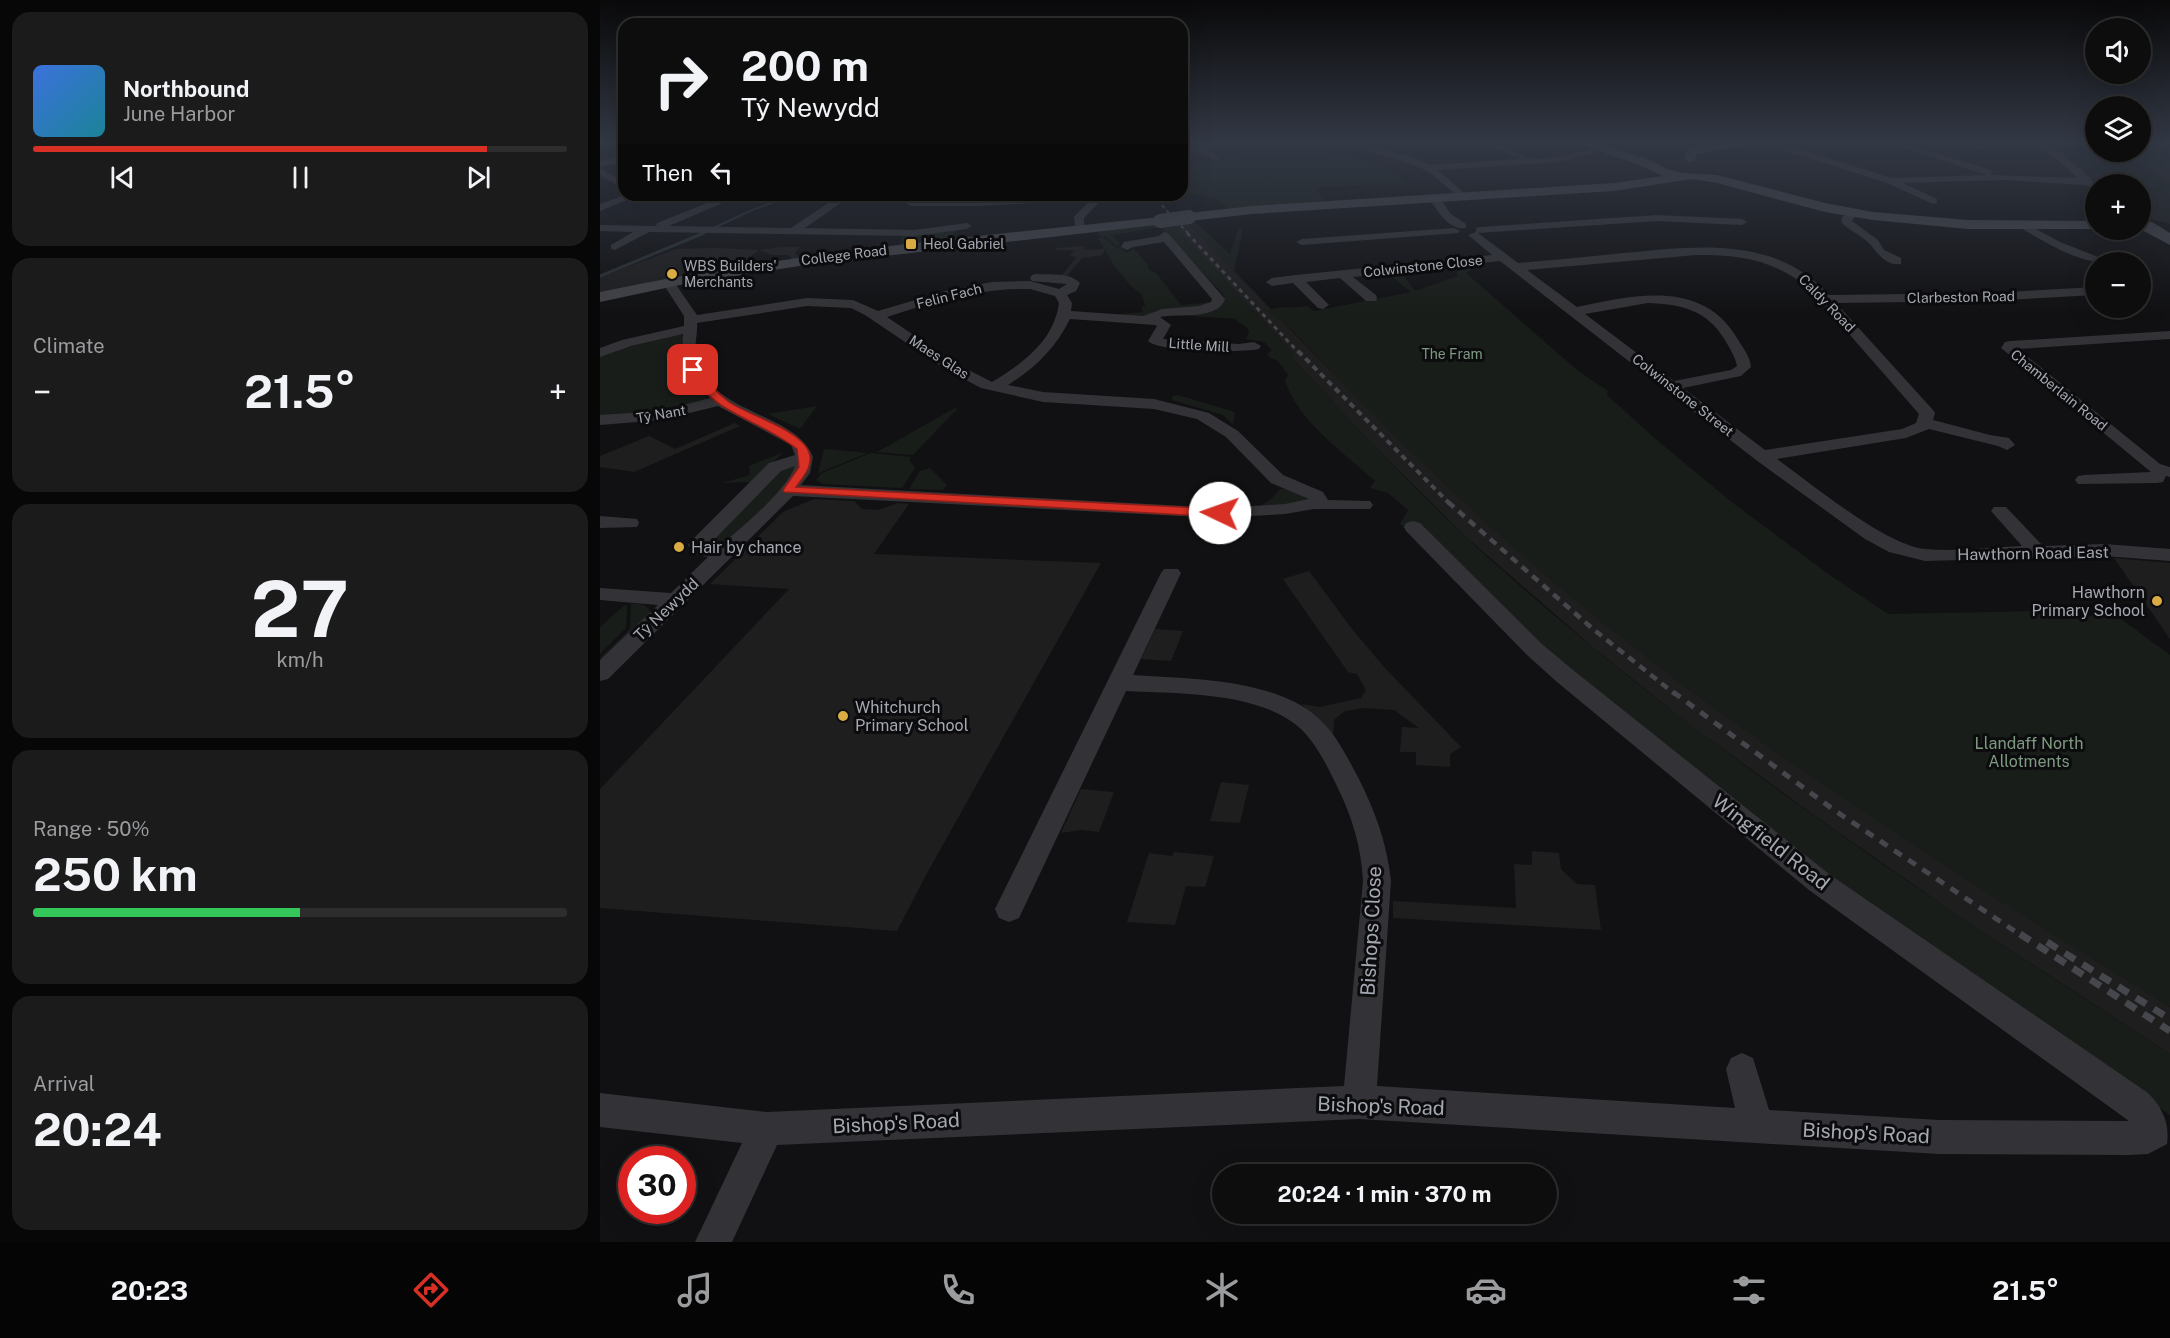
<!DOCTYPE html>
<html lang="en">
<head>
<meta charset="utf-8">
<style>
	body { margin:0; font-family:"Public Sans",sans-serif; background:#1b1b1c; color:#f1f3f6; height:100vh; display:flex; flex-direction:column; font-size:22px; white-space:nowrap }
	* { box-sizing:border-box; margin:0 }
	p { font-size:20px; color:#9a9c9e }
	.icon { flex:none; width:33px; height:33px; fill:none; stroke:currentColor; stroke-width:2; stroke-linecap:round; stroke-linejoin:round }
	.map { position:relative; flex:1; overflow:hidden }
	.sheet { display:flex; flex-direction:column; gap:12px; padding:12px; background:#070708; width:600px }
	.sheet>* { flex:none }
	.banner { position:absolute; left:18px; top:18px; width:570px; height:183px; border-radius:18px; box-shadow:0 6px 24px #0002,0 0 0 2px #2d2d2e; background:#0d0d0e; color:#f1f3f6; overflow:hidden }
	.fabs { position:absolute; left:1485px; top:18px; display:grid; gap:12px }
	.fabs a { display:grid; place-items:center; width:66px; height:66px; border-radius:50%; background:#0d0d0e; box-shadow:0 6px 24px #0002,0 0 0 2px #2d2d2e; font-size:30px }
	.speed { position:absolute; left:18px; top:1146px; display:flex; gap:12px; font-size:30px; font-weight:700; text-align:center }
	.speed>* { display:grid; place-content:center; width:78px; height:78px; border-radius:50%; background:#0d0d0e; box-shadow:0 6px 24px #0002,0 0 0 2px #2d2d2e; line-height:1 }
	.speed .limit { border:9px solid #d22; background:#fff; color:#111 }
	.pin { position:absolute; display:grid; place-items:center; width:51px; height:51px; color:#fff; margin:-26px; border-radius:12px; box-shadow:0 3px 9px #0006 }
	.me { position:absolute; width:66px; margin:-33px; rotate:273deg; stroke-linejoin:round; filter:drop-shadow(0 0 4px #0008) }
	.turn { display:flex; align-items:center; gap:21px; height:126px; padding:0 24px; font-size:27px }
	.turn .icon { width:78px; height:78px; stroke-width:2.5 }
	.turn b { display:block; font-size:42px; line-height:51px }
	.then { display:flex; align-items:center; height:57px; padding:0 24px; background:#0003; gap:12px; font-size:22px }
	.big { font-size:45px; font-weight:700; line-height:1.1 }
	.sheet .widget { flex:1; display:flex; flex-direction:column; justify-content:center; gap:9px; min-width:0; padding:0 21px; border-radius:18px; background:#1b1b1c }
	.sheet .dial { align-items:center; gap:0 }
	.dial b { font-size:78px; line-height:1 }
	.song { display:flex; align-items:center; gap:18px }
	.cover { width:72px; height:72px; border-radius:9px; background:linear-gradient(135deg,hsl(220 70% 55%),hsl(190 70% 35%)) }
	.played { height:6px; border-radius:3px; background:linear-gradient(90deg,#d93025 85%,#2d2d2e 85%) }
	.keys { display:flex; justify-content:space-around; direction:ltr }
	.heat { display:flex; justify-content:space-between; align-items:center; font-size:33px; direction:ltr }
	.charge { height:9px; border-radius:4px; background:linear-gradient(90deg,#34c759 50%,#2d2d2e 0) }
	.trip { position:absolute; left:612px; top:1164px; width:345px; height:60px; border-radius:30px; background:#0d0d0e; box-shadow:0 6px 24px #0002,0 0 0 2px #2d2d2e; font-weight:700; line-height:60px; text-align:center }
	.tab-bar { display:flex; height:96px; justify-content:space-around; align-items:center; background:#050506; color:#9a9c9e }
	.tab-bar .icon { width:42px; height:42px }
	.tab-bar .on { color:#d93025 }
	.tab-bar b { font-size:27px; color:#f1f3f6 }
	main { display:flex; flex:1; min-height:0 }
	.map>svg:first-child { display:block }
</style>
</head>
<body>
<main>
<section class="sheet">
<div class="widget">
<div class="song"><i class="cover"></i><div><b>Northbound</b><p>June Harbor</p></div></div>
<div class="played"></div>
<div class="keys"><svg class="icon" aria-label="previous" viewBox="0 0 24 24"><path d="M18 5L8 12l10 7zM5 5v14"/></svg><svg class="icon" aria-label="pause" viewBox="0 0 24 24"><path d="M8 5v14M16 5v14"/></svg><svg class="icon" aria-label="next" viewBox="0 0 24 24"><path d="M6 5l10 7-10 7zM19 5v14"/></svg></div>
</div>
<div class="widget"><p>Climate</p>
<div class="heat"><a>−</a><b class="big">21.5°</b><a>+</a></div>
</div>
<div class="widget dial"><b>27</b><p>km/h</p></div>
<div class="widget"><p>Range · 50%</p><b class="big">250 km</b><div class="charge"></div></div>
<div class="widget"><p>Arrival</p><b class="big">20:24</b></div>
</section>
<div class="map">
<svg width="1570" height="1242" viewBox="0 0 1570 1242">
	<rect width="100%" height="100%" fill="#111113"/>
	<g fill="#1e1e1f">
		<polygon points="1437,140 1495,140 1496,152 1540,152 1541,140 1570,143 1570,224 1541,216 1540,184 1499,184 1464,155"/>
		<polygon points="585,220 717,357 800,439 910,543 995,616 1095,694 1211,776 1570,1007 1570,1054 1366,921 1229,826 1090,725 995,649 865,536 772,444 694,360 691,351 570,222"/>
		<polygon points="483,246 484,250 505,249 502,255 482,258 467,276 462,275 477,257 470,256 474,250 456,250 456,248"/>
		<polygon points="181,247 200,247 195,253 200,258 190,260 191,257 188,255 172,255 159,250 135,268 0,295 0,277 76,249 115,248 160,250"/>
		<polygon points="135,423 140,426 34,472 0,467 0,456 49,436 75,449"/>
		<polygon points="214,499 254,501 262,509 278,510 298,503 309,504 274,554 501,563 326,875 297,931 0,908 0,789 189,589 110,584 183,512"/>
		<polygon points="1514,558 1570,563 1570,639"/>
		<polygon points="709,571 752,629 784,667 861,747 850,754 850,767 816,765 816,752 800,752 802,727 819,728 794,710 764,708 745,711 734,720 733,737 701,704 720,707 761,698 766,690 757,674 748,672 683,579"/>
		<polygon points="555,629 583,631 571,661 541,659"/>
		<polygon points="621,782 649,785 640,823 610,821"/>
		<polygon points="481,789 514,792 499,832 481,830 461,833"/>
		<polygon points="932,851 959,853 961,869 977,884 995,885 1001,930 793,918 793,901 916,908 914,864 932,865"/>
		<polygon points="574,852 614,856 605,887 586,886 575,925 527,922 549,853 572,856"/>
	</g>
	<g fill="#181d19">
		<polygon points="690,140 767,162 789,157 770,163 792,171 806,183 718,187 716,190 724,201 630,210 618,200 582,190 582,158 594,166 622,160 627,157 625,155 651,147 659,150 664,148 657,146 670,146"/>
		<polygon points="1437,140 1495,140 1496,152 1540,152 1541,140 1570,140 1570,166 1564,166 1570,170 1551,164 1558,167 1549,168 1570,182 1570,189 1561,189 1563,192 1541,190 1540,184 1530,184 1503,165 1503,162 1499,161 1499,165 1527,184 1506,184 1496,174 1488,174 1464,155"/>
		<polygon points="592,219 630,254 638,229 643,229 634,271 585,220"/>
		<path d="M570 222 691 351 694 360C758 429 822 498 892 561 1100 748 1335 902 1570 1054V1115L1234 881 965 667 800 524 808 510 788 493 770 488 775 481C742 451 700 423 685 381L688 375 678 361 670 358 667 354 672 350 664 342 646 339 649 331 647 327 636 321 637 319 575 315 591 314 624 298 623 294 560 227 512 235 520 244 517 246 505 236H500L497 231Z"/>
		<polygon points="354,230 356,231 350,239 299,246 302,235"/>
		<polygon points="503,237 516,248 521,247 526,253 534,249 548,265 549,270 557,274 581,305 612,302 598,308 558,310 541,318 515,316 518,314 543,312 541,307 545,306 542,295 531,286 513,264 498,238"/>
		<path d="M874 267 866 273 977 370 1008 391 1007 395 1059 442 1133 503 1231 576 1288 614 1441 611 1521 619 1570 655V1007C1374 886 1177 763 998 619 887 530 784 428 687 325L668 311C675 305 696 309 707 306L714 311 811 292 787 273 801 272 815 291 858 276 856 273 861 268Z"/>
		<polygon points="81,334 83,337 85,369 108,400 66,413 0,418 0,354"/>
		<polygon points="578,395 635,412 633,425 623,415 572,400 573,396"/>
		<polygon points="217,406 200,429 168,414"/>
		<polygon points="355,408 357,409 313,455 277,452"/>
		<polygon points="224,449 225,449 268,453 218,473"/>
		<polygon points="184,452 151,482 122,483 150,475 149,466"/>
		<polygon points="271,453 311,457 309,460 315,468 302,488 223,484 216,480 222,473"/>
		<polygon points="198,464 176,496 120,547 111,548 106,540 178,469"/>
		<polygon points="330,468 347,485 343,490 309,489 320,471"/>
		<polygon points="680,489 688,489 711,498 707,502 659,507 671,499"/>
		<path d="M31 604C38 603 50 604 50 614L4 658H0L30 629Z"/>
		<polygon points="25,605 27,606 26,628 0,654 0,627"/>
	</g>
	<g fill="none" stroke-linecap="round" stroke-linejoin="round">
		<polyline stroke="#292f34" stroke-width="2" points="101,234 152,210 193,195"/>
		<polyline stroke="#292f34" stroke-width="3" points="0,276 104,233"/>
		<g fill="#333337" fill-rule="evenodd">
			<polygon points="582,140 599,145 618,140 633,140 607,149 621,157 616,160 582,146"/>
			<polygon points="634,140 649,140 656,144 652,147"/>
			<path d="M737 140H753L778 147 810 156 830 165 921 159 874 140C895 140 912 151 931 158 946 163 992 148 1009 144L1013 147 960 162 838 170 866 195 867 197 862 200 833 175 819 167Z"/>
			<polygon points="1087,140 1100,140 1115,147 1111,150"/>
			<path d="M1165 140H1172L1291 178 1387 175 1278 140H1293L1391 170 1393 172 1389 175 1478 178 1459 161 1426 140C1446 140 1486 168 1496 186L1491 188 1485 185 1406 180 1303 183 1337 199V203L1333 204 1287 183 1165 144Z"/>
			<polygon points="1360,140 1372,140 1387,148 1379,150"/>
			<polygon points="24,156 24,162 0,167 0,161"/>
			<polygon points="0,168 24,182 24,189 0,175"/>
			<polygon points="25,195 39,195 0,211 0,204"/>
			<polygon points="127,195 141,195 69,226 191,228 240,195 252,195 205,228 314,230 367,223 372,226 367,229 314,236 49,232 15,250 11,249 11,245 33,232 0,231 0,225 56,226 57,223"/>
			<polygon points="495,195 506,195 484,218 484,233 476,233 474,217"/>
			<path d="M834 195 838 196 851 214 866 224V228C849 231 837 210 829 198Z"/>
			<polygon points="460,196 465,199 464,201 381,206 311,206 306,203 311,200"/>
			<path d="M1252 210 1257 213 1252 221 1278 240 1284 250 1301 258V264C1286 266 1278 254 1270 244 1262 236 1250 231 1242 223 1239 219 1247 211 1252 210Z"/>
			<path d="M1057 215 1142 219 1147 222 1142 225 1057 221 878 233 918 263C953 260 988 257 1023 253 1096 246 1175 235 1229 295L1389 293 1496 287V295L1389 301 1236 303 1333 410 1335 413 1333 420 1390 435 1409 438 1415 445 1407 450 1398 446 1329 429 1306 438 1177 459C1212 484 1285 545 1325 549 1357 552 1391 547 1422 546L1391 511 1394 507H1406L1443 546 1504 544 1570 549V561L1504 556 1325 561 1289 552 1265 539 1156 460 900 261 753 277 776 295 777 298 776 301H766L740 278 706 282 729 305 723 309 718 308 693 283 672 286 666 282 672 278 696 275 892 255 868 235 876 232V228L880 227ZM1096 255C1141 255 1171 259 1208 287L1319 414 1316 423 1302 429 1165 450 1083 388 1141 376 1151 367C1150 356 1143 348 1137 338 1102 279 1033 295 977 307L927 270ZM1048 303C1081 304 1107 310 1125 340 1130 349 1135 356 1137 366L1131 370 1074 381 985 314Z"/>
			<path d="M1425 223 1460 242 1511 262C1480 265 1447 243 1421 228V224Z"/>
			<polygon points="854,228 860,231 858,233 702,245 696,242 702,239"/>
			<path d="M564 232 568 233 625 299C617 321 578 313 560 317L571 325 563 339 639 344 654 342 661 346 659 349C642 353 558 352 548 341L557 326 555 325 470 319C455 349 435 368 408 385L443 392 554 399 609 413 638 431 683 475 723 492 728 500 770 501 773 505 770 509H714L685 514 620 518 193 496 8 679 0 681V660L58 605 0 600V588L71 593 108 557 97 555 88 545 91 541 169 463 195 455 191 445 118 406 61 420 0 425V415L61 411 110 398C88 377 81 365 83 334L31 346 0 357V348L22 340 84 326V316L62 282 64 279H72L97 315 207 298 253 300 278 311 349 290 392 282 430 281 459 289 467 284 432 281 430 278 432 275 436 274C451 275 469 272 480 283L476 291 467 295 472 303 471 311 543 316 562 309 599 306 611 302 612 299 564 242 533 247 527 250 521 247 524 242 559 236ZM430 289 455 296 459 303C454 341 423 363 392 382L355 363 287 317C334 302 379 288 430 289ZM207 306 251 308 265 315 345 369 381 388 443 402 554 409 597 419 626 437 671 483 709 499 685 504 620 508 201 485 210 473 213 457C194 410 107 415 96 355 94 345 98 333 97 323ZM195 466C183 495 143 525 119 547L109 545 181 471Z"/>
			<polygon points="1570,331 1570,339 1418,349 1560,464 1570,467 1570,477 1566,476 1563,482 1557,483 1478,484 1475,480 1478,476 1484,475 1551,472 1401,348 1405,342 1410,341"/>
			<polygon points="0,516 37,519 39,523 37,527 0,528"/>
			<path d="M813 521 820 523 943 645 973 670 1229 874 1548 1093C1562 1107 1570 1123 1567 1144L1548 1154 1529 1155 1339 1154 759 1119 177 1145 132 1242H95L142 1143 0 1127V1093L167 1112 744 1086 763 881C761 846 752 816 736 784 727 766 717 745 702 730 661 691 579 694 526 691L419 918 409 922 399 918 395 909 561 573 564 569H578L581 573 533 675C590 679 672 678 717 717 735 732 747 757 758 777 775 811 787 843 791 881L777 1086 1135 1108 1126 1069 1131 1058 1142 1053 1153 1058 1169 1110 1339 1120 1529 1121 1209 890 957 682 927 655 806 531 804 527 806 523Z"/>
		</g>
		<g fill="#414247" fill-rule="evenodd">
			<polygon points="967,140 987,140 1045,158 1067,169 1083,173 1117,175 1225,203 1273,212 1368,220 1496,221 1496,229 1368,229 1273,220 1225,212 1117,183 1092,179 1014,191 652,214 589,221 582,217 589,213 652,206 1014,183 1063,176 1037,164"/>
			<polygon points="1135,140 1181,140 1175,144 1115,150 1097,154 1094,161 1090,162 1084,158 1088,149 1114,142"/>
			<path d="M560 217 565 218 567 221 565 224 206 265 89 283 0 302V292C185 253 373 237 560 217Z"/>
			<polygon points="1540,221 1552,222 1570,233 1570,245 1540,229"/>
		</g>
		<polyline stroke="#46474c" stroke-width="2" stroke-dasharray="4 3" stroke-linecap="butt" points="552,195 589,234"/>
		<polyline stroke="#46474c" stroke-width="3" stroke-dasharray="4.5 4" stroke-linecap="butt" points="587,233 699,353"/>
		<polyline stroke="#46474c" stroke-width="4" stroke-dasharray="6 4.5" stroke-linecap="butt" points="698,351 849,503"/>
		<polyline stroke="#46474c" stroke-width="4.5" stroke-dasharray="8 6" stroke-linecap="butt" points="848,502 993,629 1075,694"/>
		<polyline stroke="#46474c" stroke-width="5" stroke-dasharray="9 8" stroke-linecap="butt" points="1073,692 1234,810 1422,936"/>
		<g stroke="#46474c" stroke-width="7" stroke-dasharray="12 9" stroke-linecap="butt">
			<polyline points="1420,934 1570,1031"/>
			<polyline points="1447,942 1570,1019"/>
		</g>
		<polyline stroke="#414247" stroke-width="14" points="560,221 589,217"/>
	</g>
	<linearGradient id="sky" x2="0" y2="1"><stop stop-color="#09090a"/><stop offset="0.45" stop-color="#323844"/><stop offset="1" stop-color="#323844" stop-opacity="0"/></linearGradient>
	<rect width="1570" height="314" fill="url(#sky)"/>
	<path fill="#d93025" stroke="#8d1f18" stroke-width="1.5" d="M90 368H96C106 381 116 392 129 402 148 415 198 429 208 450 215 464 204 476 196 487L620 509 626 513 620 517 184 492 183 490 199 467 197 449C174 431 148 422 124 407 109 398 98 384 88 370Z"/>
	<g fill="#daab42" stroke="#0c0c0e" stroke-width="2">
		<rect x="305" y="238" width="12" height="12" rx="3"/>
		<circle cx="72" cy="274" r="6"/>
		<circle cx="79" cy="547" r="6"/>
		<circle cx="1557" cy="601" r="6"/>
		<circle cx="243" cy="716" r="6"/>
	</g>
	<g text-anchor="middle" stroke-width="6" stroke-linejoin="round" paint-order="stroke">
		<g font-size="14" fill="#a4a8b1" stroke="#0c0c0e" text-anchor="start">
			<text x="323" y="249">Heol Gabriel</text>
			<text x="84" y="271">WBS Builders'<tspan x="84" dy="16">Merchants</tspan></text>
		</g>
		<g font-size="14" fill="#a4a8b1" stroke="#0c0c0e">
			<text transform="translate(244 255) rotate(-7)" y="5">College Road</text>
			<text transform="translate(823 266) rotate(-6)" y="5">Colwinstone Close</text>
			<text transform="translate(349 296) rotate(-14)" y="5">Felin Fach</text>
			<text transform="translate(1361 297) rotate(-1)" y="5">Clarbeston Road</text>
			<text transform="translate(1227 303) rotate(46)" y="5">Caldy Road</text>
			<text transform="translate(599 345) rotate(4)" y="5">Little Mill</text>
			<text transform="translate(339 357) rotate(33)" y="5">Maes Glas</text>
			<text transform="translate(1459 390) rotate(39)" y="5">Chamberlain Road</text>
			<text transform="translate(1083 395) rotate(38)" y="5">Colwinstone Street</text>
			<text transform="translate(61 414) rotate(-10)" y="5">Tŷ Nant</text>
		</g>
		<g font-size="14" fill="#7e9a80" stroke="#0c0c0e">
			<text x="852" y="359">The Fram</text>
		</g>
		<g font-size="16" fill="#a4a8b1" stroke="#0c0c0e" text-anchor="start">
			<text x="91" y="553">Hair by chance</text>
			<text x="1545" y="598" text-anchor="end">Hawthorn<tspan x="1545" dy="18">Primary School</tspan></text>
			<text x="255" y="713">Whitchurch<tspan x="255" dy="18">Primary School</tspan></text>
		</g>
		<g font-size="16" fill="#a4a8b1" stroke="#0c0c0e">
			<text transform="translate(1433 553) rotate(-1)" y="6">Hawthorn Road East</text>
			<text transform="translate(66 609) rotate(-44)" y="6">Tŷ Newydd</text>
		</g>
		<g font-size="16" fill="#7e9a80" stroke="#0c0c0e">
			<text x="1429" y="749">Llandaff North<tspan x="1429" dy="18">Allotments</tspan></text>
		</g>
		<g font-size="20" fill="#a4a8b1" stroke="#0c0c0e">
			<text transform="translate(1171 842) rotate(38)" y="7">Wingfield Road</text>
			<text transform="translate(771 931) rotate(-87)" y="7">Bishops Close</text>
			<text transform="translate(781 1106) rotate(2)" y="7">Bishop's Road</text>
			<text transform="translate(296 1123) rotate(-3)" y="7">Bishop's Road</text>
			<text transform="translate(1266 1133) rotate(3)" y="7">Bishop's Road</text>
		</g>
	</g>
</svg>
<div class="fabs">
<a><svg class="icon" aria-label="sound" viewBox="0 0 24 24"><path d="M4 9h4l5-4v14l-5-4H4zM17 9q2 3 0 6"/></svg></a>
<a><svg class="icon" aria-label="layers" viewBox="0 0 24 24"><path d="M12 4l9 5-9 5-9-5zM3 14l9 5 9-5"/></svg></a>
<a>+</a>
<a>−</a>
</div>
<div class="speed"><div class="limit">30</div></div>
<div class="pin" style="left:93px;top:370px;background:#d93025"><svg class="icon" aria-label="arrive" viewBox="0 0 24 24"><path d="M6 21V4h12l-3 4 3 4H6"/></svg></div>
<svg class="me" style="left:620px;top:513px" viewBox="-20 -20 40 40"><circle r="19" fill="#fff"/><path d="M0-13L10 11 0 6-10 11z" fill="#d93025"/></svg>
<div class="trip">20:24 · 1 min · 370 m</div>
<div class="banner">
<div class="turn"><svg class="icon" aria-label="right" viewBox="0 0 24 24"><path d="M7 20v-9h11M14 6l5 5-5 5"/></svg><div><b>200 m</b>Tŷ Newydd</div></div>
<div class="then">Then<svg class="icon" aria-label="left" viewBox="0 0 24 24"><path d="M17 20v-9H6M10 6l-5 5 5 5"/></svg></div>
</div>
</div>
</main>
<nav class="tab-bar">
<b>20:23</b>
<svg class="icon on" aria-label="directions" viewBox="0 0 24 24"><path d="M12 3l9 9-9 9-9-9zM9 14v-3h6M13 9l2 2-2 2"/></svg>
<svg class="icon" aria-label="music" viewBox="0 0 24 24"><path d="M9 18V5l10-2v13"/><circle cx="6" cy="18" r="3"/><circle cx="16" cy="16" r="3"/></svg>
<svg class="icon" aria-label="phone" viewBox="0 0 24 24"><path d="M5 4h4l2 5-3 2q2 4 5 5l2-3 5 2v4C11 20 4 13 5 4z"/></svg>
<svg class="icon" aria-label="climate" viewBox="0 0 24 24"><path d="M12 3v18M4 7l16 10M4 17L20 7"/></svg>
<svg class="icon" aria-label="car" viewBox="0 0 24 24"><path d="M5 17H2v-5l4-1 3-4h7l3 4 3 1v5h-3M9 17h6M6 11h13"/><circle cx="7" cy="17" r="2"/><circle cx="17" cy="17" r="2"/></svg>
<svg class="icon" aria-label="filters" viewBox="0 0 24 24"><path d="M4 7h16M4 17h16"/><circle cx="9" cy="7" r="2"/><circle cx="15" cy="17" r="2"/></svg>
<b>21.5°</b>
</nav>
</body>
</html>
